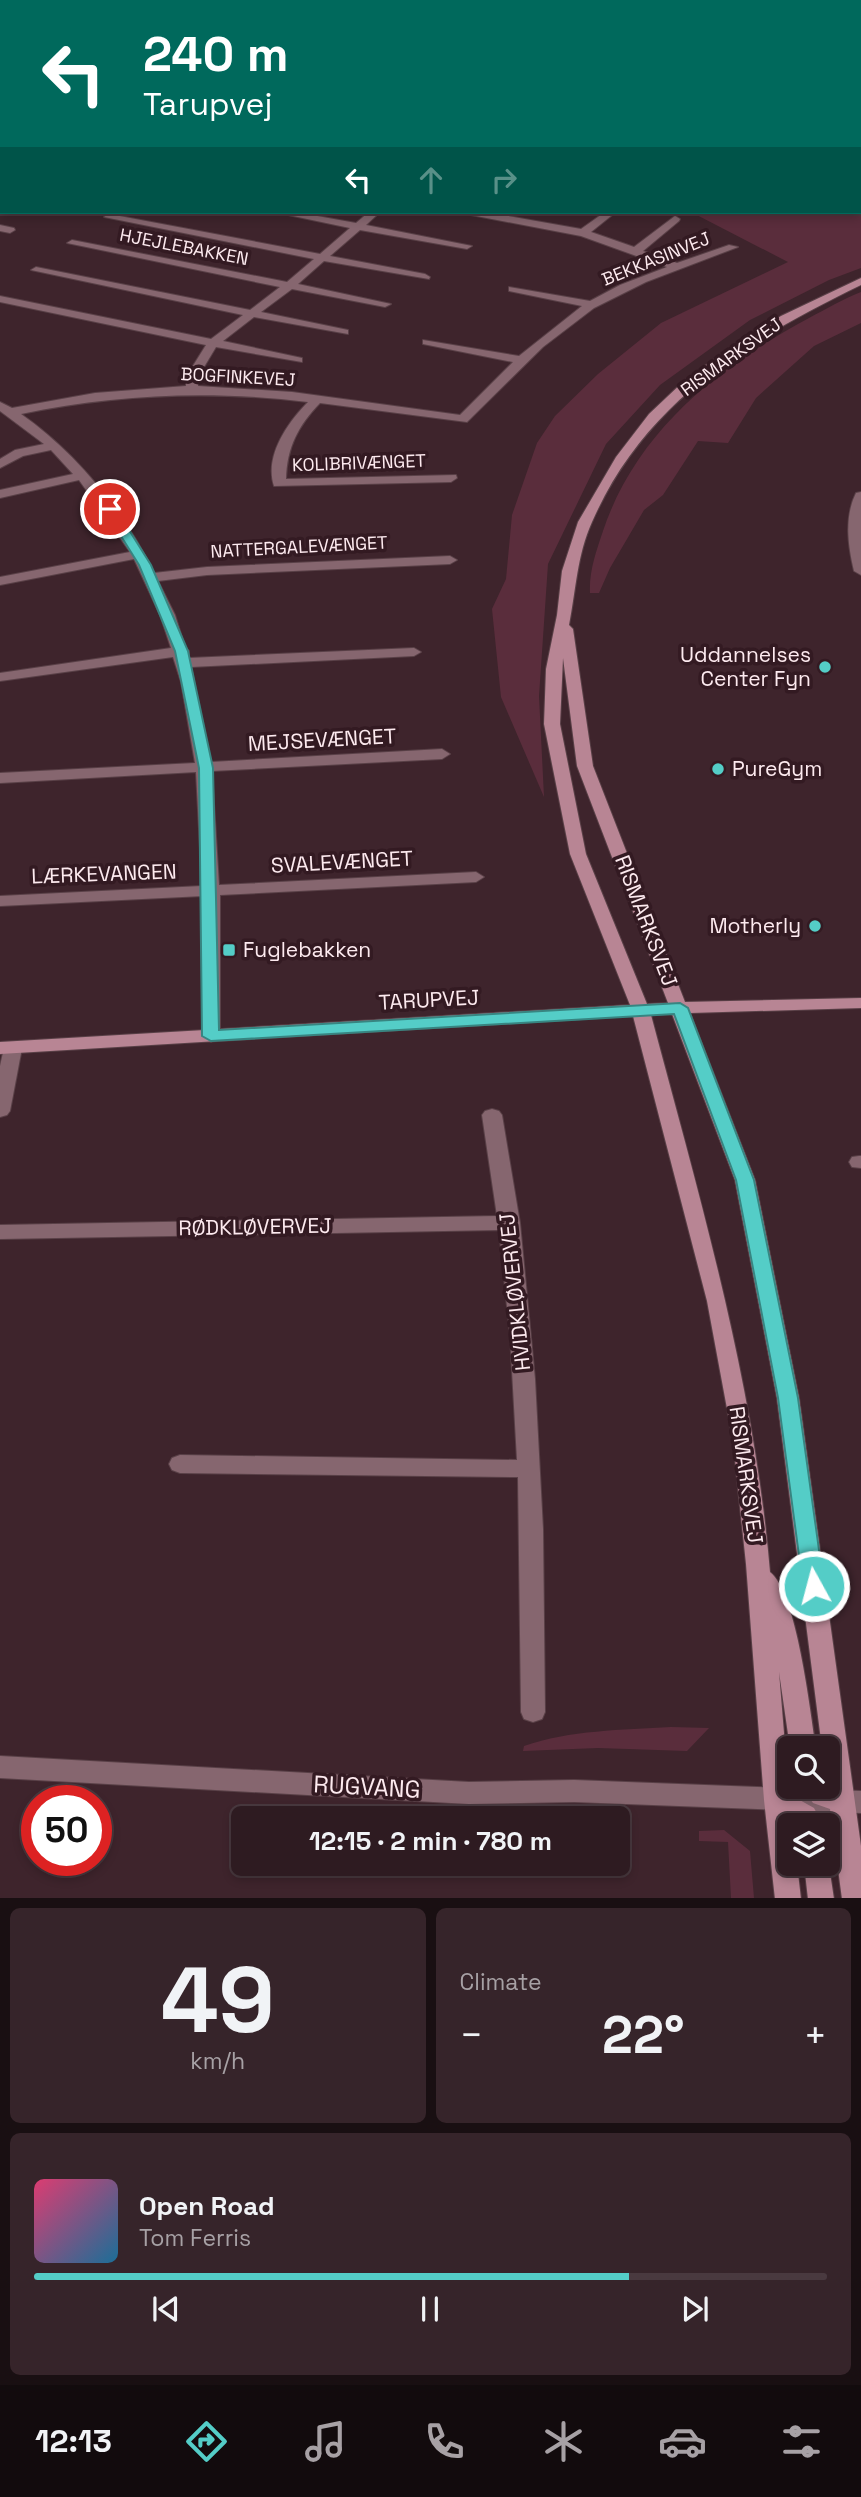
<!DOCTYPE html>
<html lang="en">
<head>
<meta charset="utf-8">
<style>
	body { margin:0; font-family:"Space Grotesk",sans-serif; background:#36242a; color:#f1f3f6; height:100vh; display:flex; flex-direction:column; font-size:26px; white-space:nowrap }
	* { box-sizing:border-box; margin:0 }
	p { font-size:23px; color:#a7a1a5 }
	.icon { flex:none; width:38px; height:38px; fill:none; stroke:currentColor; stroke-width:2; stroke-linecap:round; stroke-linejoin:round }
	.map { position:relative; height:1898px; overflow:hidden }
	.side { display:flex; flex-direction:column; gap:10px; padding:10px; background:#190f12; flex:1 }
	.side>* { flex:none }
	.top-card { position:absolute; left:0px; top:0px; width:861px; height:214px; box-shadow:0 4px 10px #0003,0 0 0 2px #49393f; background:#00695c; color:#fff; overflow:hidden }
	.buttons { position:absolute; left:777px; top:1736px; display:grid; gap:14px }
	.buttons a { display:grid; place-items:center; width:63px; height:63px; border-radius:10px; background:#2e1b21; box-shadow:0 4px 10px #0003,0 0 0 2px #49393f; font-size:35px }
	.speed { position:absolute; left:21px; top:1785px; display:flex; gap:14px; font-size:35px; font-weight:700; text-align:center }
	.speed>* { display:grid; place-content:center; width:91px; height:91px; border-radius:50%; background:#2e1b21; box-shadow:0 4px 10px #0003,0 0 0 2px #49393f; line-height:1 }
	.speed .limit { border:10px solid #d22; background:#fff; color:#111 }
	.pin { position:absolute; display:grid; place-items:center; width:60px; height:60px; color:#fff; margin:-30px; border:4px solid #fff; border-radius:50%; box-shadow:0 2px 7px #0007 }
	.me { position:absolute; width:77px; margin:-38px; rotate:353deg; stroke-linejoin:round; filter:drop-shadow(0 0 5px #0008) }
	.turn { display:flex; align-items:center; gap:24px; height:147px; padding:0 28px; font-size:32px }
	.turn .icon { width:91px; height:91px; stroke-width:2.5 }
	.turn b { display:block; font-size:49px; line-height:60px }
	.lanes { display:flex; align-items:center; height:66px; padding:0 28px; background:#0003; justify-content:center; gap:35px; direction:ltr }
	.lanes .off { opacity:.35 }
	.big { font-size:52px; font-weight:700; line-height:1.1 }
	.side .widget { flex:1; display:flex; flex-direction:column; justify-content:center; gap:10px; min-width:0; padding:0 24px; border-radius:10px; background:#36242a }
	.side .dial { align-items:center; gap:0 }
	.dial b { font-size:91px; line-height:1 }
	.song { display:flex; align-items:center; gap:21px }
	.cover { width:84px; height:84px; border-radius:10px; background:linear-gradient(135deg,hsl(340 70% 55%),hsl(200 70% 35%)) }
	.played { height:7px; border-radius:4px; background:linear-gradient(90deg,#54cdc7 75%,#49393f 75%) }
	.keys { display:flex; justify-content:space-around; direction:ltr }
	.heat { display:flex; justify-content:space-between; align-items:center; font-size:38px; direction:ltr }
	.side .tiles { flex:1; display:grid; gap:10px; grid-template-columns:1fr 1fr }
	.widget:last-child { grid-column:span 2 }
	.trip { position:absolute; left:231px; top:1806px; width:399px; height:70px; border-radius:10px; background:#2e1b21; box-shadow:0 4px 10px #0003,0 0 0 2px #49393f; font-weight:700; line-height:70px; text-align:center }
	.tab-bar { display:flex; height:112px; justify-content:space-around; align-items:center; background:#120b0d; color:#a7a1a5 }
	.tab-bar .icon { width:49px; height:49px }
	.tab-bar .active { color:#54cdc7 }
	.tab-bar b { font-size:32px; color:#f1f3f6 }
	.map>svg:first-child { display:block }
</style>
</head>
<body>
<div class="map">
<svg width="861" height="1899" viewBox="0 0 861 1899">
	<rect width="100%" height="100%" fill="#3e242c"/>
	<g fill="#5a2d3c">
		<polygon points="0,0 541,0 549,2 2,2 2,88"/>
		<polygon points="777,0 861,0 861,268 829,280 750,320 660,385 606,444 548,564 539,696 544,797 501,697 492,609 506,579 512,515 537,443 555,416 598,374 661,323 788,262 691,212 859,212 859,2 773,2"/>
		<path d="M861 292V323L814 346 756 398 728 443 698 441 663 495 644 510 610 568 599 593H590C589 571 596 552 603 531 636 432 719 366 809 318 826 309 843 299 861 292Z"/>
		<path d="M671 1727 709 1728 687 1751 598 1748 523 1751 524 1746C570 1730 622 1730 671 1727Z"/>
		<polygon points="724,1830 750,1851 754,1898 731,1898 728,1842 699,1841 699,1831"/>
	</g>
	<g fill="none" stroke-linecap="round" stroke-linejoin="round">
		<g fill="#2f0115" fill-rule="evenodd">
			<polygon points="43,0 60,0 61,2 44,2"/>
			<polygon points="267,0 295,0 266,2"/>
			<polygon points="324,0 347,0 348,2 325,2"/>
			<rect x="859" y="57" width="2" height="11"/>
		</g>
		<defs>
			<g id="street">
				<polygon points="2,122 2,128 0,129 0,123"/>
				<rect x="0" y="194" width="2" height="6"/>
				<path d="M274 212H295L356 223 369 212H380L366 225 472 246 467 249 360 230 330 256 425 274 430 277 429 279 324 261 298 284 391 304 385 307 292 289 261 312 348 330V334L254 317 223 341 302 358V362L216 347 198 377V386L292 392 460 415 513 362 423 344V340L519 356 582 306 509 291V287L590 301 620 285 667 267 581 236 471 215 466 212H486L581 229 605 212H616L591 232 634 247 675 216 680 219 679 221 643 251 677 263 729 245 738 247 646 282 594 308 543 347 467 422 320 403C298 426 287 447 286 479L456 475 457 478 451 482 274 486C264 456 288 422 308 402 210 390 117 394 21 414 77 453 125 513 154 573L207 567 450 556 457 560 450 564 207 575 158 581 175 615 185 647 189 651V658L414 648 421 652 414 656 191 667 211 762 442 749 450 754 442 759 212 771 219 885 476 872 484 877 476 882 220 895V1036L211 1042 202 1036 203 896 0 906V896L202 886 196 772 0 783V773L195 763 181 682 173 657 0 681V673L171 648 160 615 134 559 0 585V577L130 552 79 480 0 498V490L73 474 51 450 23 456 0 468V459L15 450 44 444 0 411V402L12 408 95 393 186 386V377L206 345 0 302V296L211 339 243 315 31 270 36 267 250 310 280 287 67 243 72 240 287 282 314 259 104 217 109 214 320 254 350 228Z"/>
				<polygon points="0,225 14,228 15,230 10,233 0,231"/>
				<path d="M861 492V575L854 571C848 546 844 517 856 493Z"/>
				<polygon points="13,1042 22,1048 10,1111 7,1115 0,1117 0,1066 4,1048"/>
				<polygon points="492,1109 499,1111 502,1115 520,1223 535,1379 543,1529 545,1712 542,1719 533,1722 524,1719 521,1712 518,1477 180,1473 172,1470 169,1464 172,1458 180,1455 517,1460 510,1335 499,1230 0,1239 0,1225 497,1216 482,1115 485,1111"/>
				<polygon points="859,1156 861,1156 861,1168 852,1167 849,1162 852,1157"/>
				<polygon points="0,1756 469,1782 574,1780 861,1791 861,1813 574,1802 469,1804 0,1778"/>
			</g>
			<g id="secondary">
				<path d="M861 278V285C747 341 645 401 592 522 577 555 576 590 569 625L573 629 593 766 685 1002 861 998V1008L690 1013 755 1180 799 1398 861 1846V1899H842L830 1809 813 1803 802 1787H828V1748H822L777 1398 735 1180 672 1014 651 1015C700 1199 754 1382 770 1572 797 1593 810 1711 816 1748H790L779 1672 789 1794 814 1808 823 1825H797L792 1821 793 1825H789V1864H797L801 1899H775L764 1800 746 1564 733 1441 707 1301 633 1016 0 1054V1042L630 1005 570 854 544 724 546 669 557 615 562 571 578 522 616 457 649 414 685 380 735 344 781 316ZM563 658 577 766 668 1003 647 1004 586 854 560 724Z"/>
				<polygon points="828,1859 834,1899 808,1899 804,1864 828,1864"/>
			</g>
		</defs>
		<use href="#street" stroke="#594047" stroke-width="2"/>
		<use href="#secondary" stroke="#594047" stroke-width="2"/>
		<use href="#street" fill="#86666f" fill-rule="evenodd"/>
		<use href="#secondary" fill="#b88594" fill-rule="evenodd"/>
	</g>
	<polygon fill="#54cdc7" stroke="#378581" stroke-width="2" points="110,505 114,506 151,565 188,651 213,768 219,1030 680,1003 688,1008 754,1180 798,1398 824,1586 821,1592 814,1594 806,1592 803,1586 778,1398 736,1180 674,1014 211,1041 202,1036 199,768 175,651 139,565 104,509"/>
	<g fill="#54cdc7" stroke="#331a22" stroke-width="2.5">
		<circle cx="825" cy="667" r="7"/>
		<circle cx="718" cy="769" r="7"/>
		<circle cx="815" cy="926" r="7"/>
		<rect x="222" y="943" width="14" height="14" rx="3.5"/>
	</g>
	<g text-anchor="middle" stroke-width="7" stroke-linejoin="round" paint-order="stroke">
		<g font-size="18" fill="#fdeaef" stroke="#331a22">
			<text transform="translate(184 247) rotate(11)" y="6">HJEJLEBAKKEN</text>
			<text transform="translate(656 259) rotate(-22)" y="6">BEKKASINVEJ</text>
			<text transform="translate(731 357) rotate(-36)" y="6">RISMARKSVEJ</text>
			<text transform="translate(238 377) rotate(3)" y="6">BOGFINKEVEJ</text>
			<text transform="translate(359 463) rotate(-2)" y="6">KOLIBRIVÆNGET</text>
			<text transform="translate(299 547) rotate(-3)" y="6">NATTERGALEVÆNGET</text>
		</g>
		<g font-size="21" fill="#fdeaef" stroke="#331a22" text-anchor="end">
			<text x="811" y="662">Uddannelses<tspan x="811" dy="24">Center Fyn</tspan></text>
			<text x="732" y="776" text-anchor="start">PureGym</text>
			<text x="801" y="933">Motherly</text>
			<text x="243" y="957" text-anchor="start">Fuglebakken</text>
		</g>
		<g font-size="21" fill="#fdeaef" stroke="#331a22">
			<text transform="translate(322 740) rotate(-3)" y="7">MEJSEVÆNGET</text>
			<text transform="translate(342 862) rotate(-3)" y="7">SVALEVÆNGET</text>
			<text transform="translate(104 874) rotate(-2)" y="7">LÆRKEVANGEN</text>
			<text transform="translate(646 921) rotate(69)" y="7">RISMARKSVEJ</text>
			<text transform="translate(429 1000) rotate(-3)" y="7">TARUPVEJ</text>
			<text transform="translate(255 1227) rotate(-1)" y="7">RØDKLØVERVEJ</text>
			<text transform="translate(515 1292) rotate(-96)" y="7">HVIDKLØVERVEJ</text>
			<text transform="translate(746 1475) rotate(82)" y="7">RISMARKSVEJ</text>
		</g>
		<g font-size="24" fill="#fdeaef" stroke="#331a22">
			<text transform="translate(367 1787) rotate(3)" y="8">RUGVANG</text>
		</g>
	</g>
</svg>
<div class="buttons">
<a><svg class="icon" aria-label="search" viewBox="0 0 24 24"><circle cx="10" cy="10" r="6"/><path d="M15 15l6 6"/></svg></a>
<a><svg class="icon" aria-label="layers" viewBox="0 0 24 24"><path d="M12 4l9 5-9 5-9-5zM3 14l9 5 9-5"/></svg></a>
</div>
<div class="speed"><div class="limit">50</div></div>
<div class="pin" style="left:110px;top:509px;background:#d93025"><svg class="icon" aria-label="arrive" viewBox="0 0 24 24"><path d="M6 21V4h12l-3 4 3 4H6"/></svg></div>
<svg class="me" style="left:814px;top:1586px" viewBox="-20 -20 40 40"><circle r="17" fill="#54cdc7" stroke="#fff" stroke-width="3"/><path d="M0-11L8 9 0 5-8 9z" fill="#fff"/></svg>
<div class="trip">12:15 · 2 min · 780 m</div>
<div class="top-card">
<div class="turn"><svg class="icon" aria-label="left" viewBox="0 0 24 24"><path d="M17 20v-9H6M10 6l-5 5 5 5"/></svg><div><b>240 m</b>Tarupvej</div></div>
<div class="lanes"><svg class="icon" aria-label="left" viewBox="0 0 24 24"><path d="M17 20v-9H6M10 6l-5 5 5 5"/></svg><svg class="icon off" aria-label="ahead" viewBox="0 0 24 24"><path d="M12 20V5M6 11l6-6 6 6"/></svg><svg class="icon off" aria-label="right" viewBox="0 0 24 24"><path d="M7 20v-9h11M14 6l5 5-5 5"/></svg></div>
</div>
</div>
<section class="side">
<div class="tiles">
<div class="widget dial"><b>49</b><p>km/h</p></div>
<div class="widget"><p>Climate</p>
<div class="heat"><a>−</a><b class="big">22°</b><a>+</a></div>
</div>
<div class="widget">
<div class="song"><i class="cover"></i><div><b>Open Road</b><p>Tom Ferris</p></div></div>
<div class="played"></div>
<div class="keys"><svg class="icon" aria-label="previous" viewBox="0 0 24 24"><path d="M18 5L8 12l10 7zM5 5v14"/></svg><svg class="icon" aria-label="pause" viewBox="0 0 24 24"><path d="M8 5v14M16 5v14"/></svg><svg class="icon" aria-label="next" viewBox="0 0 24 24"><path d="M6 5l10 7-10 7zM19 5v14"/></svg></div>
</div>
</div>
</section>
<nav class="tab-bar">
<b>12:13</b>
<svg class="icon active" aria-label="directions" viewBox="0 0 24 24"><path d="M12 3l9 9-9 9-9-9zM9 14v-3h6M13 9l2 2-2 2"/></svg>
<svg class="icon" aria-label="music" viewBox="0 0 24 24"><path d="M9 18V5l10-2v13"/><circle cx="6" cy="18" r="3"/><circle cx="16" cy="16" r="3"/></svg>
<svg class="icon" aria-label="phone" viewBox="0 0 24 24"><path d="M5 4h4l2 5-3 2q2 4 5 5l2-3 5 2v4C11 20 4 13 5 4z"/></svg>
<svg class="icon" aria-label="climate" viewBox="0 0 24 24"><path d="M12 3v18M4 7l16 10M4 17L20 7"/></svg>
<svg class="icon" aria-label="car" viewBox="0 0 24 24"><path d="M5 17H2v-5l4-1 3-4h7l3 4 3 1v5h-3M9 17h6M6 11h13"/><circle cx="7" cy="17" r="2"/><circle cx="17" cy="17" r="2"/></svg>
<svg class="icon" aria-label="filters" viewBox="0 0 24 24"><path d="M4 7h16M4 17h16"/><circle cx="9" cy="7" r="2"/><circle cx="15" cy="17" r="2"/></svg>
</nav>
</body>
</html>
